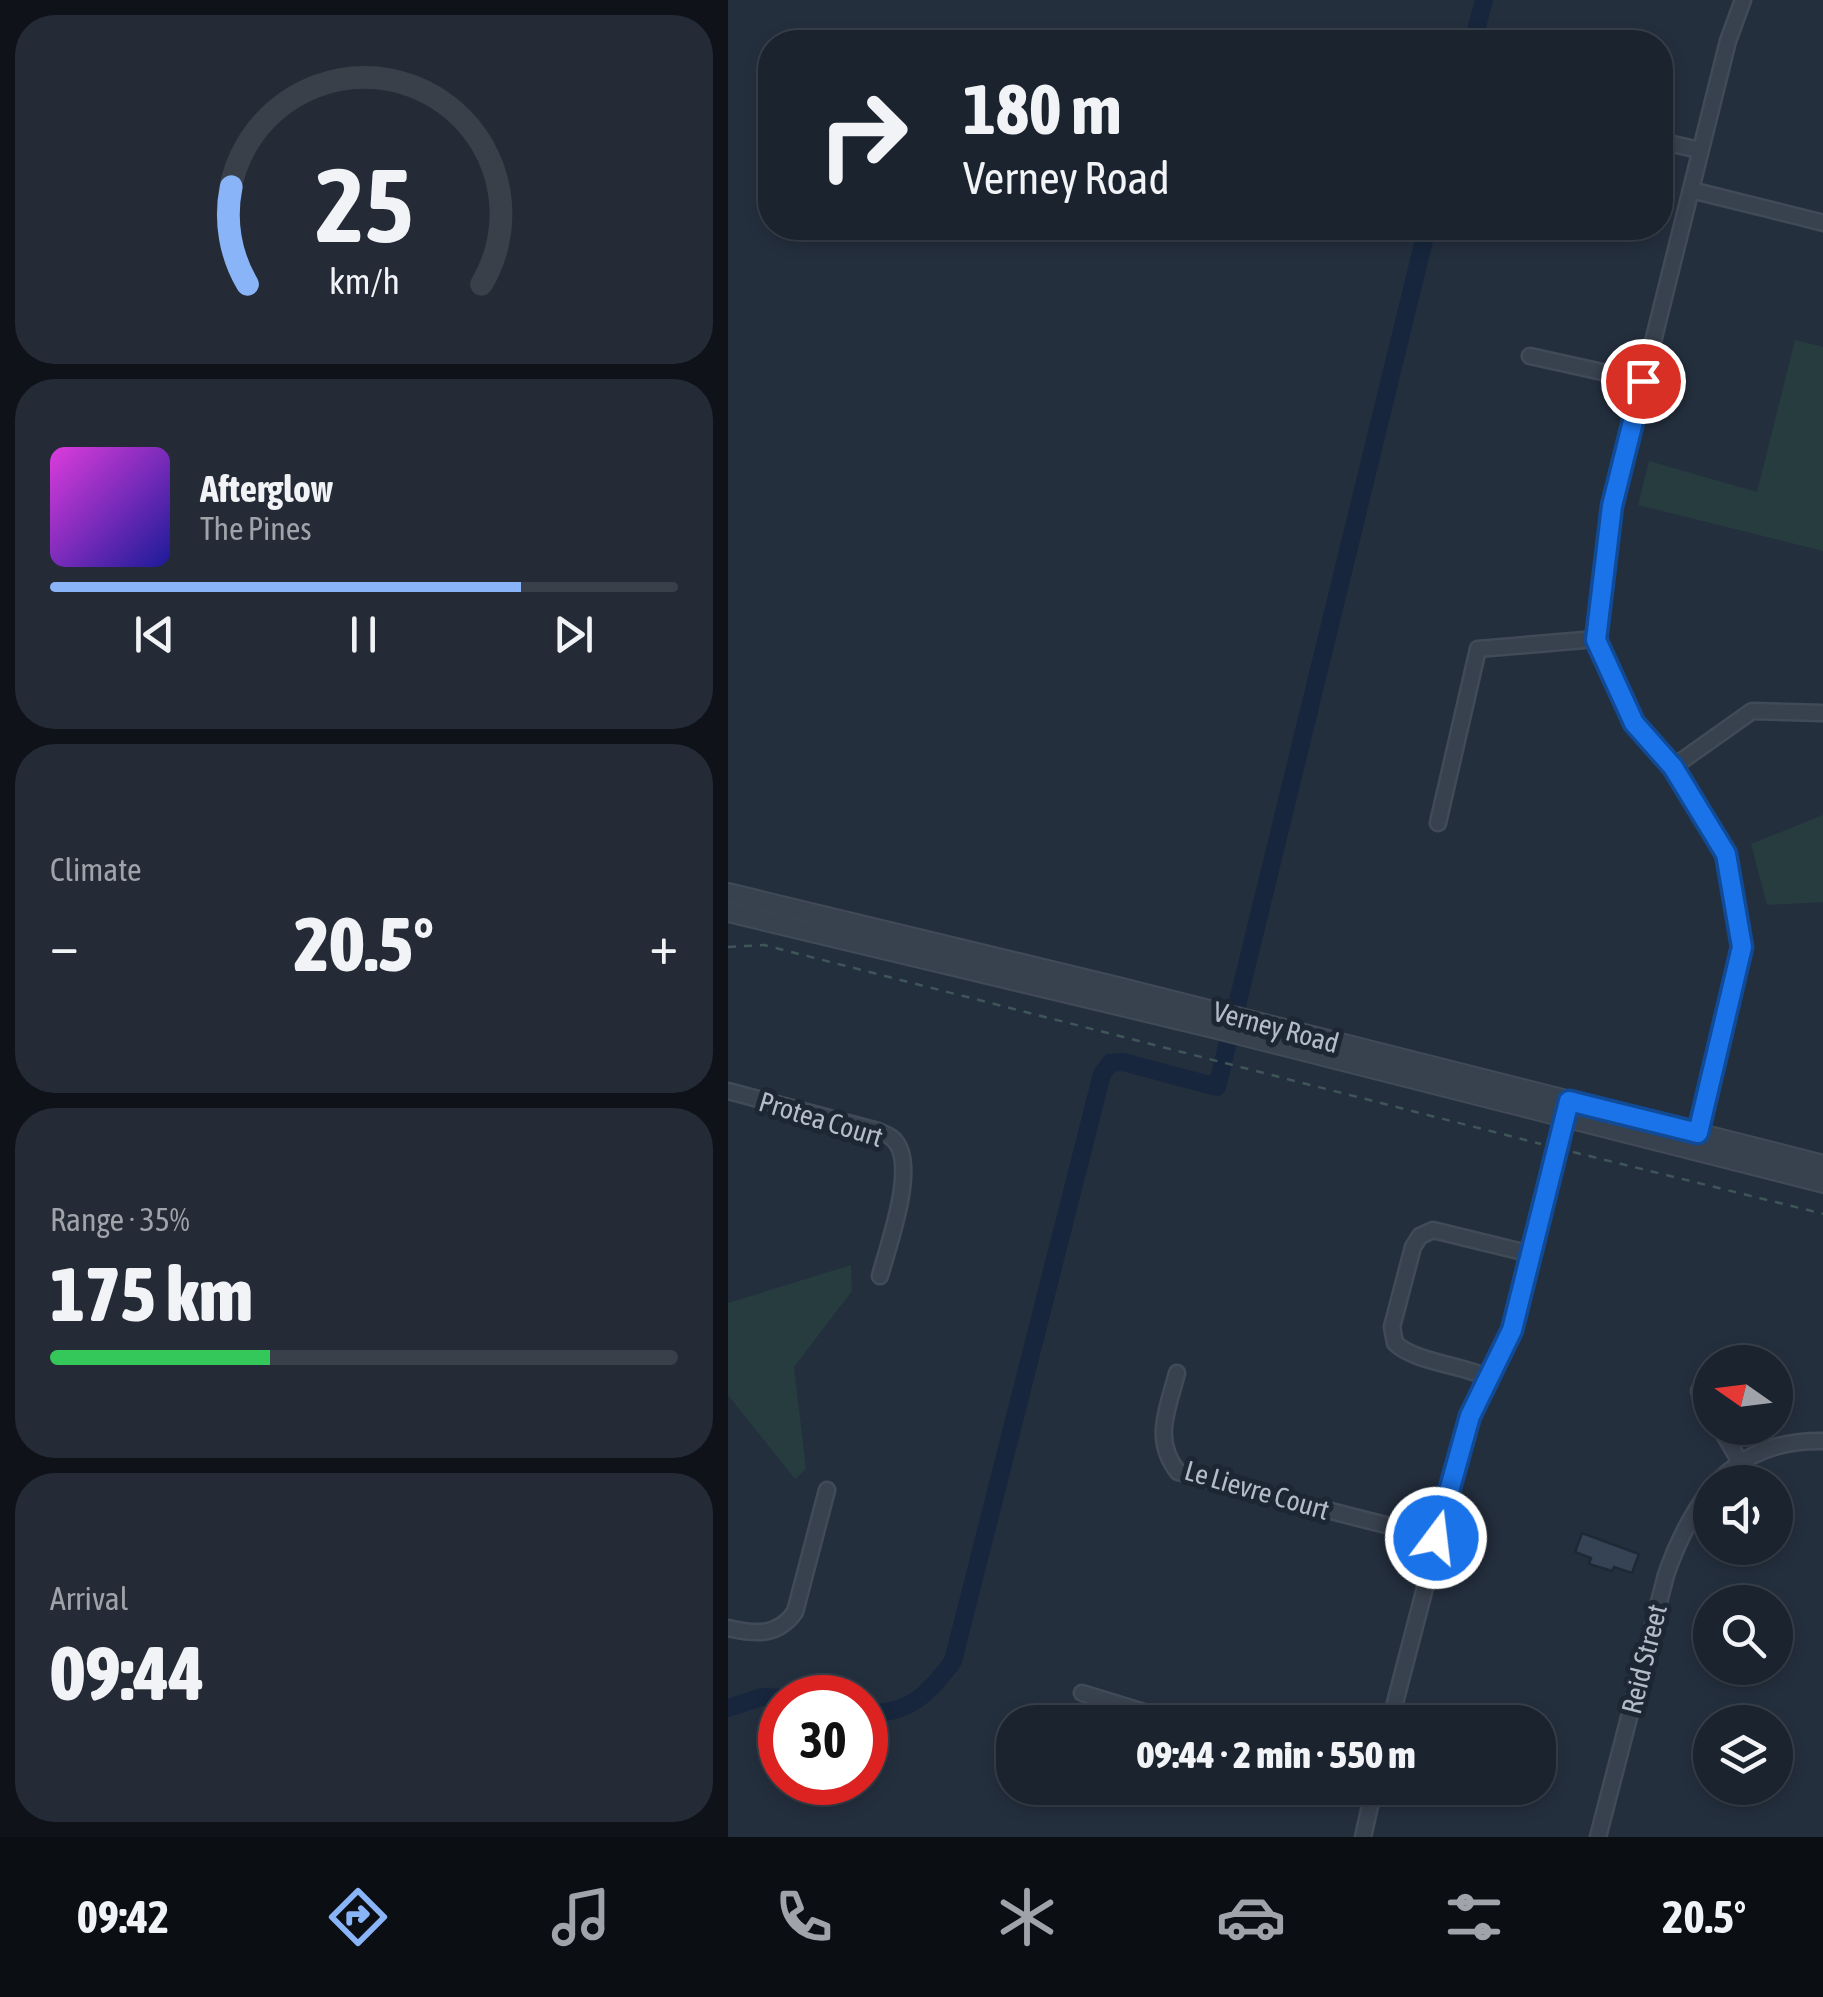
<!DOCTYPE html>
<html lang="en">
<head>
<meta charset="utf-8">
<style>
	body { margin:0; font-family:"Asap Condensed",sans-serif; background:#242b36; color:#f1f3f6; height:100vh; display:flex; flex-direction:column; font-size:38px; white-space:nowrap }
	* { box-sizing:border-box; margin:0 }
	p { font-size:32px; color:#a0a4aa }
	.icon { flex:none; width:55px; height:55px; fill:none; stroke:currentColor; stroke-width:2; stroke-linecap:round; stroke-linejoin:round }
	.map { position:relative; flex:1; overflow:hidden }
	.panel { display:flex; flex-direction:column; gap:15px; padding:15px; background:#0f1319; width:728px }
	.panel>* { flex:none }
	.guide { position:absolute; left:30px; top:30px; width:915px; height:210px; border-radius:40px; box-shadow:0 5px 15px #0003,0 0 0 2px #39404a; background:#1b232e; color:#f1f3f6; overflow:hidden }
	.needle { width:65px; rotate:284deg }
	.controls { position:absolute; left:965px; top:1345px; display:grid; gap:20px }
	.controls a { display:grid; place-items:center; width:100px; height:100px; border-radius:50%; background:#1b232e; box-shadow:0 5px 15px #0003,0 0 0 2px #39404a; font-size:50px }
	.speed { position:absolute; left:30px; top:1675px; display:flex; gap:20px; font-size:50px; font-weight:700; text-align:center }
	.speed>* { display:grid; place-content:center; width:130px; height:130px; border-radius:50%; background:#1b232e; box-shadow:0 5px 15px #0003,0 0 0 2px #39404a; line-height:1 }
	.speed .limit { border:15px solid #d22; background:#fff; color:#111 }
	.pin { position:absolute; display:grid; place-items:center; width:85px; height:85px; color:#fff; margin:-42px; border:5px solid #fff; border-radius:50%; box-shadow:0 2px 10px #0007 }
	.me { position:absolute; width:110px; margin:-55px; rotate:15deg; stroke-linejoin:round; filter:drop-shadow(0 0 8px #0008) }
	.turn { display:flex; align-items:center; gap:35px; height:210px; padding:0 40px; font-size:45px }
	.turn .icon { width:130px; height:130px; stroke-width:2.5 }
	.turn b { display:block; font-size:70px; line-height:85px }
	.big { font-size:75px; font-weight:800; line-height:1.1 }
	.panel .widget { flex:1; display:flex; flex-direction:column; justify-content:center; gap:15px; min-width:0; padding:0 35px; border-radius:40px; background:#242b36 }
	.panel .dial { align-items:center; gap:0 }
	.dial svg { height:260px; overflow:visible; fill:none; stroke:#39404a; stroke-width:7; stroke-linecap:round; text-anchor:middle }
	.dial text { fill:#f1f3f6; stroke:none }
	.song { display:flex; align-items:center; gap:30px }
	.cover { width:120px; height:120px; border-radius:15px; background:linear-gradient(135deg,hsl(300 70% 55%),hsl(240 70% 35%)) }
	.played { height:10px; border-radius:5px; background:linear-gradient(90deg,#8ab4f8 75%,#39404a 75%) }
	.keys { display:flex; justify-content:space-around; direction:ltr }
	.heat { display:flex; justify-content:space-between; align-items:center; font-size:55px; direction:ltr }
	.charge { height:15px; border-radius:8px; background:linear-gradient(90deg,#34c759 35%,#39404a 0) }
	.trip { position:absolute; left:268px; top:1705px; width:560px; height:100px; border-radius:40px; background:#1b232e; box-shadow:0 5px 15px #0003,0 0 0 2px #39404a; font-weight:800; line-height:100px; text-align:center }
	.menu { display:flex; height:160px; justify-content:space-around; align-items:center; background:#0b0e12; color:#a0a4aa }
	.menu .icon { width:70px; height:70px }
	.menu .on { color:#8ab4f8 }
	.menu b { font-size:45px; color:#f1f3f6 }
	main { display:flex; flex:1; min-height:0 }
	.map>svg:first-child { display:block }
</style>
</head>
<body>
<main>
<section class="panel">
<div class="widget dial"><svg viewBox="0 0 100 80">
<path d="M14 69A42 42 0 1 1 86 69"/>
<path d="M14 69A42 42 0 0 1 9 39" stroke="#8ab4f8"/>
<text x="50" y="56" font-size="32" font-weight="700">25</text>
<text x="50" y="72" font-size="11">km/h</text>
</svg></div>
<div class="widget">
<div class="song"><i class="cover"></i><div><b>Afterglow</b><p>The Pines</p></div></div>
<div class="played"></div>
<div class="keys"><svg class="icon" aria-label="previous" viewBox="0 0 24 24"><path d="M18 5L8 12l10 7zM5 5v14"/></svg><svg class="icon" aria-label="pause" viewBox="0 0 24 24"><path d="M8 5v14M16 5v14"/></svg><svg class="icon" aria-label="next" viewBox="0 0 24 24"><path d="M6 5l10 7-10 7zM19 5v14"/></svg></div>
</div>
<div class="widget"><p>Climate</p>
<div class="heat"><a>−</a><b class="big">20.5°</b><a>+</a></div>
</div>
<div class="widget"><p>Range · 35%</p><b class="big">175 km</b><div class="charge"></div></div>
<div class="widget"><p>Arrival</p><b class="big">09:44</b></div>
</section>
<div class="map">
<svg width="1096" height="1837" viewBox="0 0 1096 1837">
	<rect width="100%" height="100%" fill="#242f3e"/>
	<g fill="#263c3f">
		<polygon points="1067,340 1095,347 1095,551 910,505 921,461 1029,492"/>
		<polygon points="1095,815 1095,902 1039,905 1023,844"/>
		<polygon points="123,1265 124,1291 66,1367 78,1469 67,1479 0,1395 0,1303"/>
	</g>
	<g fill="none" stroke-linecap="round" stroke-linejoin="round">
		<g stroke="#17263c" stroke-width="18">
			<polyline points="745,42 756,0"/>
			<polyline points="0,1708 34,1697 73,1698"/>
			<path d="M138 1713C180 1715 201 1694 225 1661L374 1074 382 1063 395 1062 489 1087 699 228"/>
		</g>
	</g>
	<polygon fill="#364354" stroke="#1f2835" stroke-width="2.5" points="854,1533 911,1554 904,1573 886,1567 884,1571 861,1564 863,1558 847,1552"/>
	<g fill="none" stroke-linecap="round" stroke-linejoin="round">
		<defs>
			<g id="minor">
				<polyline points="932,141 971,150"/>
				<polyline points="963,190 1096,223"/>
				<polyline points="802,356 915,381"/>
				<polyline points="945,767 1024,711 1093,713"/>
				<polyline points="710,823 750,649 868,639"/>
				<path d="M0 1091 150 1131C155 1133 160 1135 164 1138 192 1161 160 1245 152 1276"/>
				<polyline points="968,1140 1014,947 998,854 945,767 906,723 868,639 884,506 1000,41 1015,0"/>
				<path d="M449 1373C440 1409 424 1439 450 1472L709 1538"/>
				<path d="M761 1378C735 1365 686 1362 667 1343L664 1327 685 1247 692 1236 705 1230 803 1254"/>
				<polyline points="971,1391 982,1412"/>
				<polyline points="992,1428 1011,1460"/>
				<path d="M989 1482C1019 1452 1053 1440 1096 1441"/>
				<path d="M0 1628C27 1634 49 1637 67 1612L99 1490"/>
				<polyline points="354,1693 449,1722"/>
				<polyline points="662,1722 740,1423 784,1330 838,1110"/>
				<polyline points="635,1837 646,1788"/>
				<path d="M870 1837 938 1575C949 1543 962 1516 982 1490"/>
			</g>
			<g id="tertiary">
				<polyline points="0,893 390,987 1096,1165"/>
				<polyline points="0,912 481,1027 1096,1183"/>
			</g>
		</defs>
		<use href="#minor" stroke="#414a57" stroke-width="19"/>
		<use href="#tertiary" stroke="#414a57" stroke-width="22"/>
		<g stroke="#3f5557" stroke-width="2.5" stroke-dasharray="8 8" stroke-linecap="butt">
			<polyline points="0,947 36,945 813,1144"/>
			<polyline points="845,1152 1096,1214"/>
		</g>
		<use href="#minor" stroke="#38414e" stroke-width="14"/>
		<use href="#tertiary" stroke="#38414e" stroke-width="18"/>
	</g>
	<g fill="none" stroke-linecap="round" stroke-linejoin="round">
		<defs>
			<polyline id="route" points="708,1538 742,1416 784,1330 841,1101 970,1133 1014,947 998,854 945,767 906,723 868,640 884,506 915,381"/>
		</defs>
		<use href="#route" stroke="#114b97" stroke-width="25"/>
		<use href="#route" stroke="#1a73e8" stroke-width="18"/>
	</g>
	<g text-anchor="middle" stroke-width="10" stroke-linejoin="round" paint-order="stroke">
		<g font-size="28" fill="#b4bcc9" stroke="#1d2633">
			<text transform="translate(548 1027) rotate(15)" y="10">Verney Road</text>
			<text transform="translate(93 1119) rotate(17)" y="10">Protea Court</text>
			<text transform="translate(529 1490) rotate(16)" y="10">Le Lievre Court</text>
			<text transform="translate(916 1659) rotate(-76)" y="10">Reid Street</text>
		</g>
	</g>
</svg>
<div class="controls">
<a><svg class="needle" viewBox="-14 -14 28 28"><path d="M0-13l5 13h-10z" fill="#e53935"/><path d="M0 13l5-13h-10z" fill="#a0a4aa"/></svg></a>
<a><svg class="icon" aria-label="sound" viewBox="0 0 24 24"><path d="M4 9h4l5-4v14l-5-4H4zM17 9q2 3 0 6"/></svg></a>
<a><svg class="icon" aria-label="search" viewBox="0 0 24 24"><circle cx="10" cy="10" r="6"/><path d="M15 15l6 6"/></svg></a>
<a><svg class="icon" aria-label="layers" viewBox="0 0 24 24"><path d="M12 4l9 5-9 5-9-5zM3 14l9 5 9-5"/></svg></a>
</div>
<div class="speed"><div class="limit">30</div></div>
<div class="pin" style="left:915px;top:381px;background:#d93025"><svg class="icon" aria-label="arrive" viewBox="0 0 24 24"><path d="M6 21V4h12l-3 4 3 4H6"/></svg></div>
<svg class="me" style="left:708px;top:1538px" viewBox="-20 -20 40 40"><circle r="17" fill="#1a73e8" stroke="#fff" stroke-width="3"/><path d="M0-11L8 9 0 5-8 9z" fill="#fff"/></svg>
<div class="trip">09:44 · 2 min · 550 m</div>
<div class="guide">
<div class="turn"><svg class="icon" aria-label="right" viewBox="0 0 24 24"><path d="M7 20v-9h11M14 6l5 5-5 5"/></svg><div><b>180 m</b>Verney Road</div></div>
</div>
</div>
</main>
<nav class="menu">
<b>09:42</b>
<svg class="icon on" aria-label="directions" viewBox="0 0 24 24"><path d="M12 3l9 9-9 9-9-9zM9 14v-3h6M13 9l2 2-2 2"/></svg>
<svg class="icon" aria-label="music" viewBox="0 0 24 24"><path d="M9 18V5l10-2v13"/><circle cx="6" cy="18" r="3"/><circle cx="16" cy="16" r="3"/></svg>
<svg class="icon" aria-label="phone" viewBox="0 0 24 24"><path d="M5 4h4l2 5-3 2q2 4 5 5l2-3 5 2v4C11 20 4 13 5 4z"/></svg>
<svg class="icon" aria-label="climate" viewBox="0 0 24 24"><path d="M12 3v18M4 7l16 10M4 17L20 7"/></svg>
<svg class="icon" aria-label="car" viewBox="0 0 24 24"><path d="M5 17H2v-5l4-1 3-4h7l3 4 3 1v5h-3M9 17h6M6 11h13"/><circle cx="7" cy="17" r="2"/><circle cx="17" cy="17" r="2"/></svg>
<svg class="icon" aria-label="filters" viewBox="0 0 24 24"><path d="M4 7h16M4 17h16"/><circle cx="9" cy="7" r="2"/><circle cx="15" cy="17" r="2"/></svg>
<b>20.5°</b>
</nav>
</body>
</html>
